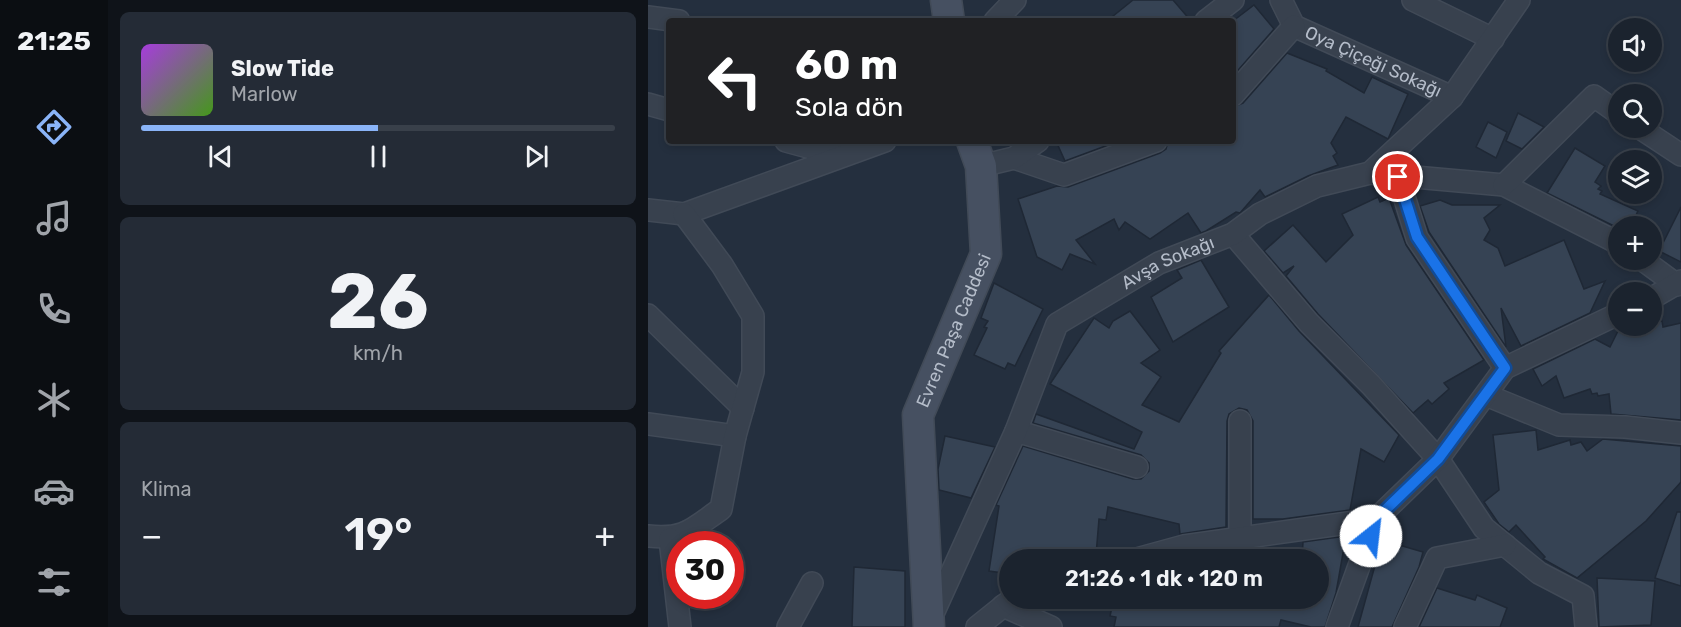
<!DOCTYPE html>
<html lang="tr">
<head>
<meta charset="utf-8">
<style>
	body { margin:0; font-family:Rubik,sans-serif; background:#242b36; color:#f1f3f6; height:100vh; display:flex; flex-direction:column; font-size:22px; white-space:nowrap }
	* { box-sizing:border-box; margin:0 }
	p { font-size:20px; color:#a0a4aa }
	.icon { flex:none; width:33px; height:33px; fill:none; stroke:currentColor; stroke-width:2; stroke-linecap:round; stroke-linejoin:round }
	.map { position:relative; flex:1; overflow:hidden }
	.sheet { display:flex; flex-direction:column; gap:12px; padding:12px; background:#0f1319; width:540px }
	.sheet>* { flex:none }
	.hud { position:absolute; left:18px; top:18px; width:570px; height:126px; border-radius:6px; box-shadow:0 3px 9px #0003,0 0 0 2px #39404a; background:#202124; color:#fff; overflow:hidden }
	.buttons { position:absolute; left:960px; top:18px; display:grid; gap:12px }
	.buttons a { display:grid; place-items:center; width:54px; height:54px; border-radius:50%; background:#1b232e; box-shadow:0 3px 9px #0003,0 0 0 2px #39404a; font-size:30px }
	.speed { position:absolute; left:18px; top:531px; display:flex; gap:12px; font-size:30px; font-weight:700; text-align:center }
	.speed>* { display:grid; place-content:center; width:78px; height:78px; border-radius:50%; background:#1b232e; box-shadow:0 3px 9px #0003,0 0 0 2px #39404a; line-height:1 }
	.speed .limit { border:9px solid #d22; background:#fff; color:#111 }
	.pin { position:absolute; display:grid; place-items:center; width:51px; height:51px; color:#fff; margin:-26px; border:3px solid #fff; border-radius:50%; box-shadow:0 2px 6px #0007 }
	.me { position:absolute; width:66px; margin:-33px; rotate:29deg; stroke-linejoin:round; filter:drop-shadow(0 0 4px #0008) }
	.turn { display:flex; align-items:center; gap:21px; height:126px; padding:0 30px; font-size:27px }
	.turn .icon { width:78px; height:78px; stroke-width:2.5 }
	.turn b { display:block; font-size:42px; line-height:51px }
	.big { font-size:45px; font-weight:600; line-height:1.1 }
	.sheet .widget { flex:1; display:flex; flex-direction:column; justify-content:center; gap:9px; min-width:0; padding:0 21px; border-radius:9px; background:#242b36 }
	.sheet .dial { align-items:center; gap:0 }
	.dial b { font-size:78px; line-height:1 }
	.song { display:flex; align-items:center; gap:18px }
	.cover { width:72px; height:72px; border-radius:9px; background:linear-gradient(135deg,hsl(280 70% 55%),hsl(100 70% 35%)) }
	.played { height:6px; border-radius:3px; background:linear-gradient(90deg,#8ab4f8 50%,#39404a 50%) }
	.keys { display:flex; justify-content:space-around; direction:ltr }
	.heat { display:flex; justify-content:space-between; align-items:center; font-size:33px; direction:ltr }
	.trip { position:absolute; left:351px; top:549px; width:330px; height:60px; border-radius:30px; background:#1b232e; box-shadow:0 3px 9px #0003,0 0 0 2px #39404a; font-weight:600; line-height:60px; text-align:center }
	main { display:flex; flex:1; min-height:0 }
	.dock { display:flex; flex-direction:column; width:108px; justify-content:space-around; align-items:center; background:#0b0e12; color:#a0a4aa }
	.dock .icon { width:42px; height:42px }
	.dock .on { color:#8ab4f8 }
	.dock b { font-size:27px; color:#f1f3f6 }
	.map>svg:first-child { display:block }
</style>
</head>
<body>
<main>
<nav class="dock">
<b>21:25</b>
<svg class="icon on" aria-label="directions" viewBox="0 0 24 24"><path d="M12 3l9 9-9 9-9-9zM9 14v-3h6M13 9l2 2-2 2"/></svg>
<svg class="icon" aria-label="music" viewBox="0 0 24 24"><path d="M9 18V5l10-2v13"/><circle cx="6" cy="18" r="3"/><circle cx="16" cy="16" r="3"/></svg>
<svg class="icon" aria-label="phone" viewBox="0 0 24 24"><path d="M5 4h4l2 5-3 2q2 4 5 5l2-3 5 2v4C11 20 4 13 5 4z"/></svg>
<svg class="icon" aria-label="climate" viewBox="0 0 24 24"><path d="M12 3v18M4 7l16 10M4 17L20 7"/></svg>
<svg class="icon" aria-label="car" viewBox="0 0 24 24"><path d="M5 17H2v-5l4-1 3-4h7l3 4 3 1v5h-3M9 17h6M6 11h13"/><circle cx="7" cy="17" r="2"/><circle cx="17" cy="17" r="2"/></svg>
<svg class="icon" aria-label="filters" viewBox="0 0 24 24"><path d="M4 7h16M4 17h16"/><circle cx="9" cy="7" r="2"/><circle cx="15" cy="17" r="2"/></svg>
</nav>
<section class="sheet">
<div class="widget">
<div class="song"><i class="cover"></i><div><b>Slow Tide</b><p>Marlow</p></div></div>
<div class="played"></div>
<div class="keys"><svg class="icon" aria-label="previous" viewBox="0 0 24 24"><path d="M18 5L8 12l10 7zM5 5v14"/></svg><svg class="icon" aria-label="pause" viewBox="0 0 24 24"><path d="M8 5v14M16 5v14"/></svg><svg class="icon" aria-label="next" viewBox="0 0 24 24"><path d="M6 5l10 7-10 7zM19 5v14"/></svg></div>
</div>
<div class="widget dial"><b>26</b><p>km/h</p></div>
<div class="widget"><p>Klima</p>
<div class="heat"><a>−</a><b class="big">19°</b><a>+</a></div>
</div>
</section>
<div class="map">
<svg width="1033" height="627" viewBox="0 0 1033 627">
	<rect width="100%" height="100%" fill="#242f3e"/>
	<g fill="#364354" stroke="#1f2835" stroke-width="1.5">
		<polygon points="485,0 525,0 543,21 459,21"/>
		<polygon points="606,5 626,29 585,76 585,21"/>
		<polygon points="639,53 679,69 678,71 716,93 724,77 760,94 740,139 698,117 683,143 689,153 685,156 690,165 660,176 617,197 612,190 592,213 588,212 558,231 553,233 540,213 502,239 477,222 471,230 466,219 428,240 447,264 422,254 414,270 389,257 370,199 409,186 420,187 512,153 518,149 520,141 585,141 585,107 595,103"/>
		<polygon points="870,113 896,127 874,149 858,141"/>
		<polygon points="840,122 859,132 848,158 828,147"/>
		<polygon points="408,141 471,141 417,161"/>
		<polygon points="927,148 957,166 947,182 953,186 950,189 954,191 952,194 990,211 982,226 966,226 899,193"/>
		<polygon points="730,197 732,202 741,198 758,245 836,360 796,383 801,389 784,404 780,400 765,413 670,314 638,276 646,266 635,273 616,251 645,225 678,262 705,235 694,214"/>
		<polygon points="792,200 804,205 852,205 836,218 842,230 836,240 850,248 857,266 916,240 936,289 957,281 942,313 873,346 853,308 858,347 781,232 772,206"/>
		<polygon points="1033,207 1033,262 1011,251"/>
		<polygon points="553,260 581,307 525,342 503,297 534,278 529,270"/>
		<polygon points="346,283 395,309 367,366 360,363 357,369 326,355 339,328 336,327 340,321 333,318"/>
		<polygon points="621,295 651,331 751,435 736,462 713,449 702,510 635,519 605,519 605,421 599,410 591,408 581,414 579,421 578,527 532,534 531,524 460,507 458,520 451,519 448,555 393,553 392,560 362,560 362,574 341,571 351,506 348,505 375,446 485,479 493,479 501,471 501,463 493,455 385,423 388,414 486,449 494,432 402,384 446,318 461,328 465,321 482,311 512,350 493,363 513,377 494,405 531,422 573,353 571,351"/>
		<polygon points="1014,321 1015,327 1033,323 1033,420 963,414 961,394 950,396 949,393 944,394 942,389 916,398 908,376 894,386 885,369 947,339 962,347 972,327 975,326 1004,326 1004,323"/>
		<polygon points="888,430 890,450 922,440 923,445 933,442 939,451 955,439 1033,446 1033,482 998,521 929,578 895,559 897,557 868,525 861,532 851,524 836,502 851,490 845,435"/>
		<polygon points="297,436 347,447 323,498 291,490 290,469"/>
		<polygon points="1029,512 1033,512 1033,586 1007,578"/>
		<polygon points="698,536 688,593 677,627 663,627 633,620 631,627 466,627 468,617 462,616 466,598 563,598 585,607 587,598 670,598 670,560 654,560 655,542"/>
		<polygon points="734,540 775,552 771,567 744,627 710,627"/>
		<polygon points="206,567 257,571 257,627 204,627"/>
		<polygon points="949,578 1007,581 1003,625 951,627"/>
		<polygon points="789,588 827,600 829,595 859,608 852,627 771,627"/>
	</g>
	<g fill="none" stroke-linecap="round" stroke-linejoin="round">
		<defs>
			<g id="minor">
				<path id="s1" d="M633 0 646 26 804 97"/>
				<polyline points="765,0 845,39"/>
				<polyline points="0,17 31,21"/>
				<polyline points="347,21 367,0"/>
				<polyline points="558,21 585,0"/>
				<polyline points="585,95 646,26"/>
				<polyline points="0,104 21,110"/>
				<polyline points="992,128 1033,155"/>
				<polyline points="138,141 193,156"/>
				<polyline points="366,158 416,175 508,141"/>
				<polyline points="333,166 366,158 390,141"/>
				<polyline points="722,173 856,185 970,243"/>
				<polyline points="750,177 769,238 857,368"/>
				<polyline points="856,185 946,96 970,113"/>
				<polyline points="0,210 36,214 237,141"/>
				<polyline points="585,234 661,323 723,385 790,459 836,528 891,573 935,596 938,627"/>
				<polyline points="995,260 1029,285"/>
				<polyline points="1004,298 1033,281"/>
				<polyline points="0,315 95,408"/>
				<polyline points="838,395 911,425 977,427 1033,433"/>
				<polyline points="592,421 592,538"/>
				<polyline points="0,424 87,436"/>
				<polyline points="368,431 489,467"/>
				<path d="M0 536C37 540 44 529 73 509L87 436 105 372V316L74 265 36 214"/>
				<polyline points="22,539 32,627"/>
				<polyline points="485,560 536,546 728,519 790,459 857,368 970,314"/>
				<polyline points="355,606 403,627"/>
				<path id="s2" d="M283 618 368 431 409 324 511 263 585 234 612 214 669 186 722 173 804 97 871 0"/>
				<polyline points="140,627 164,583"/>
				<polyline points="329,627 364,599"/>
				<polyline points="689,627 728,519"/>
				<polyline points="757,627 789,558 857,545"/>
			</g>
			<g id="secondary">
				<polyline points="298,0 301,21"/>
				<path id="s3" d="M281 627 270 415 338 254 333 166 324 141"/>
			</g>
		</defs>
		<use href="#minor" stroke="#414a57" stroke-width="24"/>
		<use href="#secondary" stroke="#414a57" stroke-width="33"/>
		<use href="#minor" stroke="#38414e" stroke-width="21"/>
		<use href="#secondary" stroke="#465061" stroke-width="30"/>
	</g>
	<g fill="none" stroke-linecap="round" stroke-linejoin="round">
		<defs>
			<polyline id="route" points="723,536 728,519 790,459 857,368 769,237 750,177"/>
		</defs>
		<use href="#route" stroke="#114b97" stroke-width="15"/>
		<use href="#route" stroke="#1a73e8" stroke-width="10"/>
	</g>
	<g text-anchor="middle" stroke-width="6" stroke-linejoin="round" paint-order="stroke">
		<g font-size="18" fill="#b4bcc9" stroke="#1d2633">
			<text dy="6" stroke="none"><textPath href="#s1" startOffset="116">Oya Çiçeği Sokağı</textPath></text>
			<text dy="6" stroke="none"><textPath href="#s2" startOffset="447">Avşa Sokağı</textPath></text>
			<text dy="6" stroke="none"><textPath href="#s3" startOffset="304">Evren Paşa Caddesi</textPath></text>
		</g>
	</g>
</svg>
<div class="buttons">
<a><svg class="icon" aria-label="sound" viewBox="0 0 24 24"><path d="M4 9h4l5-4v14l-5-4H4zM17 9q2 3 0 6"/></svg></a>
<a><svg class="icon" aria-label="search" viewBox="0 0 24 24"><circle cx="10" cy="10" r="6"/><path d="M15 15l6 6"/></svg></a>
<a><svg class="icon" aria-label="layers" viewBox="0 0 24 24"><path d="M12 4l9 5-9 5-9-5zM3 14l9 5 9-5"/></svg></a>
<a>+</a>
<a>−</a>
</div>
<div class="speed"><div class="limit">30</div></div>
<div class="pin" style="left:750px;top:177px;background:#d93025"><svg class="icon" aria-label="arrive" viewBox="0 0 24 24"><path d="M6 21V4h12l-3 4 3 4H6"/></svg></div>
<svg class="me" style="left:723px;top:536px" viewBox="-20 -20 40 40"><circle r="19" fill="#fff"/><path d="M0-13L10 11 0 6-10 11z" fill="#1a73e8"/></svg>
<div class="trip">21:26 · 1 dk · 120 m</div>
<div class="hud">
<div class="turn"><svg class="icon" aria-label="left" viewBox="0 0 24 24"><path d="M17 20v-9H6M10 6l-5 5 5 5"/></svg><div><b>60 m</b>Sola dön</div></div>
</div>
</div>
</main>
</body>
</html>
